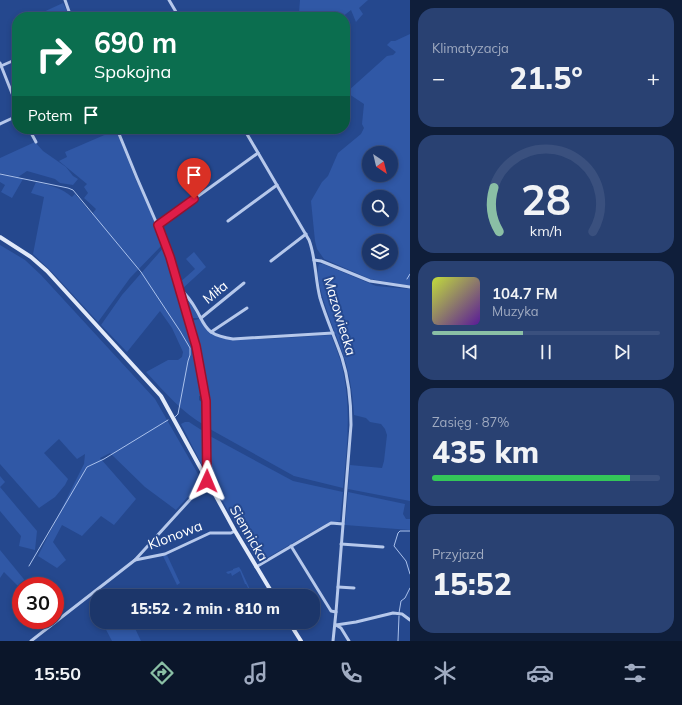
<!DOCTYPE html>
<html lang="pl">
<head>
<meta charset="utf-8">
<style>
	body { margin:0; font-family:Mulish,sans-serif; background:#294172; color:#f1f3f6; height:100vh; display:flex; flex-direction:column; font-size:15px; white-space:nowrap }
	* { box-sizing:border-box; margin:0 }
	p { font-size:13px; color:#a0abc1 }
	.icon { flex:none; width:22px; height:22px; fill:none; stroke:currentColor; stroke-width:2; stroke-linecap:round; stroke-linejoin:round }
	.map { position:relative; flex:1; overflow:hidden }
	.drawer { display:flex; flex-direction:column; gap:8px; padding:8px; background:#0f1e3a; width:272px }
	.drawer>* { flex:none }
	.banner { position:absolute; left:12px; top:12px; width:338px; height:122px; border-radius:16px; box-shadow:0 2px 6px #0003,0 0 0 1px #3a507e; background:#0b6e4f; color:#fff; overflow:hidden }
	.needle { width:26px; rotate:145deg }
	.fabs { position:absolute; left:362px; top:146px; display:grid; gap:8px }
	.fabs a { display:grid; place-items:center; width:36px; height:36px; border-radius:50%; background:#1c366a; box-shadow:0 2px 6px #0003,0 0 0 1px #3a507e; font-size:20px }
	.speed { position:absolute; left:12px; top:577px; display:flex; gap:8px; font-size:20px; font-weight:700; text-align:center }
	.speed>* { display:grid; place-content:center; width:52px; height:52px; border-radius:50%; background:#1c366a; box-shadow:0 2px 6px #0003,0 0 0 1px #3a507e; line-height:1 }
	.speed .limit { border:6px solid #d22; background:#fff; color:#111 }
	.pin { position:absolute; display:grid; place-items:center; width:34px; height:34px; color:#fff; margin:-41px -17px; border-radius:50% 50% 50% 0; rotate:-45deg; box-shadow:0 0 4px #0007 }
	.pin .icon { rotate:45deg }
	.me { position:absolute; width:44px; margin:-22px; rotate:1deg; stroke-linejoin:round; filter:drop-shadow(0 0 3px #0008) }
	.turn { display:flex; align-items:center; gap:14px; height:84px; padding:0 16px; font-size:18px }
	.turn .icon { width:52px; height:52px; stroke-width:2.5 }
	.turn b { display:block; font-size:28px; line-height:34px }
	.then { display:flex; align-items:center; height:38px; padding:0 16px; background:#0003; gap:8px; font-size:15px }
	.big { font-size:30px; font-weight:800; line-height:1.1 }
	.drawer .tile { flex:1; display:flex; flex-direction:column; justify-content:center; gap:6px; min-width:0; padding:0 14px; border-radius:16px; background:#294172 }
	.drawer .dial { align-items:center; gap:0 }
	.dial svg { height:104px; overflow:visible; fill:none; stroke:#3a507e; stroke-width:7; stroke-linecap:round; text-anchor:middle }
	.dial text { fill:#f1f3f6; stroke:none }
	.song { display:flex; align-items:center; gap:12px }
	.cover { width:48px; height:48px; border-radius:6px; background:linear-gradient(135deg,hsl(70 70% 55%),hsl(270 70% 35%)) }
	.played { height:4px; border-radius:2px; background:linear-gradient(90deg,#8abfa5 40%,#3a507e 40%) }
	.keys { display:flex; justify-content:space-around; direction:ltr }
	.heat { display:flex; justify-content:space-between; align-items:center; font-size:22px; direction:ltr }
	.charge { height:6px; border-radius:3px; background:linear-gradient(90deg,#34c759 87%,#3a507e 0) }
	.trip { position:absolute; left:90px; top:589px; width:230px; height:40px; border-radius:16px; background:#1c366a; box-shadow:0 2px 6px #0003,0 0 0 1px #3a507e; font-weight:800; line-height:40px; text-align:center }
	.tabs { display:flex; height:64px; justify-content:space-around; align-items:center; background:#0b162a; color:#a0abc1 }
	.tabs .icon { width:28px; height:28px }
	.tabs .active { color:#8abfa5 }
	.tabs b { font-size:18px; color:#f1f3f6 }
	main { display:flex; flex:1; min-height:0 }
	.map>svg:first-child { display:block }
</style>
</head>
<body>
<main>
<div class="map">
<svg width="410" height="641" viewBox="0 0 410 641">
	<rect width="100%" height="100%" fill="#25488e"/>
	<g fill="#3058a6" fill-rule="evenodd">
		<polygon points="300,0 368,0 359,8 363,14 356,22 351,10 342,17 300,17 299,13"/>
		<polygon points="63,3 68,13 59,17 41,17 39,14"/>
		<path d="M410 34V286L370 279 324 259 317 249 315 241 311 201 322 182 328 176 338 153 361 134 364 128 362 124 364 104 349 94 348 91 387 56 393 55 396 52 387 45 391 41H395ZM369 153H391V175H369ZM369 197H391V219H369ZM369 241H391V263H369Z"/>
		<path d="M116 130 136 180 157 225 164 243 130 278 98 322 52 272 33 254 44 197 31 193 36 182C49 185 62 188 72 197L75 194 92 214 96 209 84 198 88 193 84 187 87 184 59 161 67 157 65 152Z"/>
		<polygon points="35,142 43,151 66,167 73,176 78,179 73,185 60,183 55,179 27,171 18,177 0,173 0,158"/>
		<polygon points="0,174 23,179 12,198 1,192 5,185 0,182"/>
		<polygon points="0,245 25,260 41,275 155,399 202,481 176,510 145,487 110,453 100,458 136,499 114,525 101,516 82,536 62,525 53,542 66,560 57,568 38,556 84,464 85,454 77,459 59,439 44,453 68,479 65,485 55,497 39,508 0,464"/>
		<path d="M165 246 193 338 204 392 203 395 199 396V400L204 404 206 426C182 413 164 391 146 372L168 360H178L182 357 183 352 172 328 160 311 127 352 101 325 122 295Z"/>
		<polygon points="194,252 206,267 182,289 178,284 195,269 186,259"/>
		<path d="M319 264H323L376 286 410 289V501L348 489 350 465 382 468 384 461 387 435 385 429 381 424 370 422 366 418 354 415C353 396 350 376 344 357 338 338 312 281 319 264Z"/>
		<polygon points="189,301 199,318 191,318 186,305"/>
		<path d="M200 319 208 330 225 338 267 339 331 335C336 348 342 362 344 376 351 413 347 450 343 488L294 476 208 428 205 391 190 321Z"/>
		<polygon points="185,422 189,422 206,433 206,473 181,424"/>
		<polygon points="208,435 293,481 343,492 340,521 326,524 258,563 209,477"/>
		<polygon points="0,476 5,482 0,487 37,531 35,550 19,546 21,536 0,511"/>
		<polygon points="348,492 405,504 403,514 406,519 410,519 410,530 345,525"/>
		<polygon points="0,550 27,583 19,587 4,572 0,578"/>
		<polygon points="167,555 180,583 177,585 163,556"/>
		<polygon points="239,567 241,570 253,596 250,596 251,594 246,584 245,584 240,571 232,576 231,573 228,574 226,572 233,570 233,569"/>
		<polygon points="102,622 132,622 141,641 112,641"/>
	</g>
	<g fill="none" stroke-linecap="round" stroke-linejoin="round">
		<g stroke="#aac1ec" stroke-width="1">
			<polyline points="0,174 68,188 73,190 141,272 180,331 190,348 190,355 188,361 178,414 175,417"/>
			<polyline points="407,279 410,274"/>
			<polyline points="410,531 400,531 398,533 394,546 406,561 410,574"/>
			<polyline points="29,566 87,467 104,459 168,420"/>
			<polyline points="399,613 401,601 405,598 410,588"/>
			<polyline points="398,641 399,616"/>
		</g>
		<g stroke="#b6c8eb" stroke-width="3">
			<polyline points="65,0 71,17"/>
			<polyline points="169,0 179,17"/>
			<polyline points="0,63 17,106"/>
			<polyline points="1,66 17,59"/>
			<polyline points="0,124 17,116"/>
			<polyline points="29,129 36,142"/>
			<path d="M117 129 137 178 163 238 193 330C198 353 204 377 206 400 209 427 208 454 207 481L135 560"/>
			<path d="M244 129 309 240C316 258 315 279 320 298 326 318 335 338 342 358 349 380 351 403 351 425L336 612C335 622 334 631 333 641"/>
			<polyline points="228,221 277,185"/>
			<polyline points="158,225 258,153"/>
			<polyline points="314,260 321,261 370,281 410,287"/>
			<polyline points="271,261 306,234"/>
			<path d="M179 288C186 294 192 302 197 311 201 318 204 327 211 332 217 336 226 338 233 339L333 333"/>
			<polyline points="201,318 244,283"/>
			<polyline points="211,332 247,308"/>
			<polyline points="341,544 383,547"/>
			<polyline points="291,546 331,611 336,612"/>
			<polyline points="256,567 324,527 331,523 343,524"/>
			<polyline points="338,587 354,588"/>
			<polyline points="336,625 356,622 393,613 402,614 410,620"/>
			<polyline points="336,625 341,628 349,641"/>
			<polyline points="31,641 135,560 165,554 210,533 231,533 235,531"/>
		</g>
		<g stroke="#e1e9f9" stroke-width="4">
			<polyline points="0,237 31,257 47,271 161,396 235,531 274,596"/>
			<polyline points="289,622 301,641"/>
		</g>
	</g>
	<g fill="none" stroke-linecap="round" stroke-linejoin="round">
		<defs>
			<polyline id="route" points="194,199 158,225 170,257 196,346 206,401 207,481"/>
		</defs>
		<use href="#route" stroke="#92132f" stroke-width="10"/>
		<use href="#route" stroke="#e11d48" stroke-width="7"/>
	</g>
	<g text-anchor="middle" stroke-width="4" stroke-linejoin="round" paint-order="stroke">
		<g font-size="14" fill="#fff" stroke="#25488e">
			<text transform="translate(215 292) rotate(-39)" y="5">Miła</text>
			<text transform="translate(340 316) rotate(73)" y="5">Mazowiecka</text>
			<text transform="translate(249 533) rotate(60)" y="5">Siennicka</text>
			<text transform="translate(175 535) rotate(-21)" y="5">Klonowa</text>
		</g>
	</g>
</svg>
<div class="fabs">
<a><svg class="needle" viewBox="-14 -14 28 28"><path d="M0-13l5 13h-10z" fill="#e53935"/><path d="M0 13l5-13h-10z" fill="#a0abc1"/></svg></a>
<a><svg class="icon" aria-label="search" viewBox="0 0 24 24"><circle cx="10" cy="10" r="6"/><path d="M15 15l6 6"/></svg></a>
<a><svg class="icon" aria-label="layers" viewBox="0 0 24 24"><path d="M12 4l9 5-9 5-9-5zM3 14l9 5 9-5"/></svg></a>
</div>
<div class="speed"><div class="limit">30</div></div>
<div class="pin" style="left:194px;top:199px;background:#d93025"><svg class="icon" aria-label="arrive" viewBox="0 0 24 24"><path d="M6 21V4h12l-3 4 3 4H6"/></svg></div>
<svg class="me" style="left:207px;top:481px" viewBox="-20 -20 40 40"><path d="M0-17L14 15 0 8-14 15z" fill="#e11d48" stroke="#fff" stroke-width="4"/></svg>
<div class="trip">15:52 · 2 min · 810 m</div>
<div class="banner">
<div class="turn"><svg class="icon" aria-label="right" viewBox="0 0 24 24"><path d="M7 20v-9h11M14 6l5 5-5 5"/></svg><div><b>690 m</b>Spokojna</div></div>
<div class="then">Potem<svg class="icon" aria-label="arrive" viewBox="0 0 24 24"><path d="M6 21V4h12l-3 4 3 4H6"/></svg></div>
</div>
</div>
<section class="drawer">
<div class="tile"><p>Klimatyzacja</p>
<div class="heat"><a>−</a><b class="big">21.5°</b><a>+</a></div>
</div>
<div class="tile dial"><svg viewBox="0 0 100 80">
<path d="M14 69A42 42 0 1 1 86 69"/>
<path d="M14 69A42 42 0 0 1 10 35" stroke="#8abfa5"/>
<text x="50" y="56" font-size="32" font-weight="700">28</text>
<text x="50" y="72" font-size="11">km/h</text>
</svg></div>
<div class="tile">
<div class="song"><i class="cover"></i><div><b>104.7 FM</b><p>Muzyka</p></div></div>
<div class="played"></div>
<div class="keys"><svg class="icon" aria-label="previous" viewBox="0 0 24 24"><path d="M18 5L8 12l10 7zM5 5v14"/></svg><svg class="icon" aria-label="pause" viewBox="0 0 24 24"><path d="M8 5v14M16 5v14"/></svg><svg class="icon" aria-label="next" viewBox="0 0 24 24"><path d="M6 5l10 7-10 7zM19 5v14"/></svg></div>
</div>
<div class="tile"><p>Zasięg · 87%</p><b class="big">435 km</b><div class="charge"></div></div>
<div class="tile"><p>Przyjazd</p><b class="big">15:52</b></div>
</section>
</main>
<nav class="tabs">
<b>15:50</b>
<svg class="icon active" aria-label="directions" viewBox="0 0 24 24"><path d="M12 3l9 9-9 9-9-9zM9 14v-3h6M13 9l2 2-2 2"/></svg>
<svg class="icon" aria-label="music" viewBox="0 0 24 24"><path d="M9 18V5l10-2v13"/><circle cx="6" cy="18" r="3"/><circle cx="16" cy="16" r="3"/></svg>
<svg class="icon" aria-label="phone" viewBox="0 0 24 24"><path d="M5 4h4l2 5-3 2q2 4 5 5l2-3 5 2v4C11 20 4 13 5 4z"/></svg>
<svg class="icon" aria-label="climate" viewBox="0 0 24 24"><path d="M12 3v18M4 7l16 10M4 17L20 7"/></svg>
<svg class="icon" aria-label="car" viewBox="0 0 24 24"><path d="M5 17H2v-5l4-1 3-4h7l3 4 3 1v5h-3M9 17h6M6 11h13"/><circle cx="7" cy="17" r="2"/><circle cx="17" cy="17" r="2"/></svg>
<svg class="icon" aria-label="filters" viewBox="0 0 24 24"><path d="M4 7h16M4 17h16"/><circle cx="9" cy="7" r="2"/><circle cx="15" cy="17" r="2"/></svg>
</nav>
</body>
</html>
